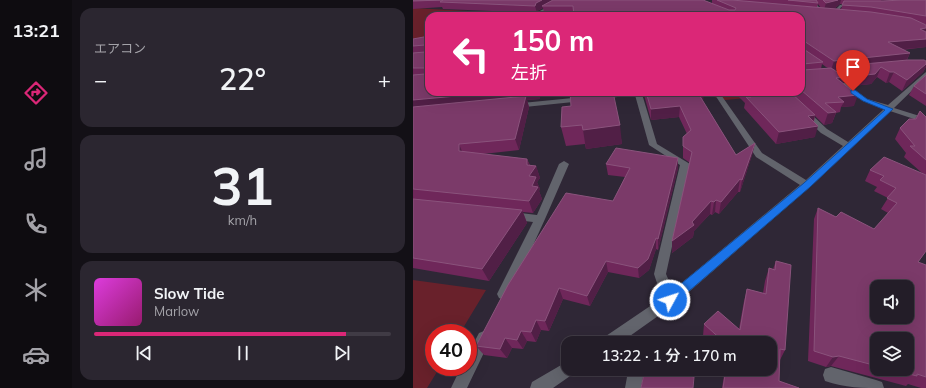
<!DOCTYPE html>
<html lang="ja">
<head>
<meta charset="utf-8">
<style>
	body { margin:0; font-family:Mulish,"Noto Sans JP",sans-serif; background:#2b2630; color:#f1f3f6; height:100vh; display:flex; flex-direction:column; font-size:15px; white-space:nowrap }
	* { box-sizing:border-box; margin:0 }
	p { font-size:13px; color:#a3a2a8 }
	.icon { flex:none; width:22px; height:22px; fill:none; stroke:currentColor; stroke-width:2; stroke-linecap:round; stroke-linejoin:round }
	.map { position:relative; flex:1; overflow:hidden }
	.panel { display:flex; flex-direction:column; gap:8px; padding:8px; background:#131016; width:341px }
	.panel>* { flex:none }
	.banner { position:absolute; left:12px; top:12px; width:380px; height:84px; border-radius:12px; box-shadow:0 4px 16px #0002,0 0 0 1px #403b45; background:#db2777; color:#fff; overflow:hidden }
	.controls { position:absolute; left:457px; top:280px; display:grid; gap:8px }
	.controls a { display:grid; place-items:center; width:44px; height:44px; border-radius:8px; background:#231d28; box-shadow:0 4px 16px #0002,0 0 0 1px #403b45; font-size:20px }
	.speed { position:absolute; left:12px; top:324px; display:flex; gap:8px; font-size:20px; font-weight:700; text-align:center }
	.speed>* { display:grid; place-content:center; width:52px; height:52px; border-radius:50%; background:#231d28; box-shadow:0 4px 16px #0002,0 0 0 1px #403b45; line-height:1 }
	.speed .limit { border:6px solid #d22; background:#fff; color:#111 }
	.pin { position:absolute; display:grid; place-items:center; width:34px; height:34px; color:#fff; margin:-41px -17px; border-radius:50% 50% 50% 0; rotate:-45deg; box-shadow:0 0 4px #0007 }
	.pin .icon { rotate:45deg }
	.me { position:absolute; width:44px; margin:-22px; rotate:50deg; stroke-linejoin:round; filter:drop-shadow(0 0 3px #0008) }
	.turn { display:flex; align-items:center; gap:14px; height:84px; padding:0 20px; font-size:18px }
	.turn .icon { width:52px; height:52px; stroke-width:2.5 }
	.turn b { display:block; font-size:28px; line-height:34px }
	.big { font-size:30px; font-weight:600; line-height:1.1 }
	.panel .tile { flex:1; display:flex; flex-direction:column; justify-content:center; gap:6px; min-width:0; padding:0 14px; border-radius:12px; background:#2b2630 }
	.panel .dial { align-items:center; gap:0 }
	.dial b { font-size:52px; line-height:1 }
	.song { display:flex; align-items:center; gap:12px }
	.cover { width:48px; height:48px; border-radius:6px; background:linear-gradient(135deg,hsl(300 70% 55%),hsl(320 70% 35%)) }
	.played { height:4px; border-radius:2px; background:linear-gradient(90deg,#db2777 85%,#403b45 85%) }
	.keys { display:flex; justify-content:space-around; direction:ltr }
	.heat { display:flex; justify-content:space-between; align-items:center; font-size:22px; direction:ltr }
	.trip { position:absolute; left:148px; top:336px; width:216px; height:40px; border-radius:12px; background:#231d28; box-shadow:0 4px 16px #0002,0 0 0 1px #403b45; font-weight:600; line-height:40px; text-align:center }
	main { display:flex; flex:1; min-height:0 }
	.menu { display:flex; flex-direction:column; width:72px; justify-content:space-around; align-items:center; background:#0e0c10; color:#a3a2a8 }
	.menu .icon { width:28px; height:28px }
	.menu .on { color:#db2777 }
	.menu b { font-size:18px; color:#f1f3f6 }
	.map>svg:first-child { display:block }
</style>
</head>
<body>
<main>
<nav class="menu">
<b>13:21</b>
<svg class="icon on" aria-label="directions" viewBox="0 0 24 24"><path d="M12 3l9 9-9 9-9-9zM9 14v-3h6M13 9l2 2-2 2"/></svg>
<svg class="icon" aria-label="music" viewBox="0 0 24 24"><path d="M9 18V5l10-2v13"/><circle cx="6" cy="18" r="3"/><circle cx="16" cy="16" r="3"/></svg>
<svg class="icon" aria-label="phone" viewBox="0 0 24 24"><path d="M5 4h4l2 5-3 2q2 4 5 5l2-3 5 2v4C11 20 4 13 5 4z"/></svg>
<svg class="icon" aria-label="climate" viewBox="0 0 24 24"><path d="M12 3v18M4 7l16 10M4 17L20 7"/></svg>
<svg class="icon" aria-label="car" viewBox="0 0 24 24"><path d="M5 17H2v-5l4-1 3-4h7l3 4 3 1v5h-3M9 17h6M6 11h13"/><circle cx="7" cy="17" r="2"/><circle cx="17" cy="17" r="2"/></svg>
</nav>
<section class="panel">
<div class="tile"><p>エアコン</p>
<div class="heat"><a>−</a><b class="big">22°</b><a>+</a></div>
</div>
<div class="tile dial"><b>31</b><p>km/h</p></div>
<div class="tile">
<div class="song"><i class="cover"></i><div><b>Slow Tide</b><p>Marlow</p></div></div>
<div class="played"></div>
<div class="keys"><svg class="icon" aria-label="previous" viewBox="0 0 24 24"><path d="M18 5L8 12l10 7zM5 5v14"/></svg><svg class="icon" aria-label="pause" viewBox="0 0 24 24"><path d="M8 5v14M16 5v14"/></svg><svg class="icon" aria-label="next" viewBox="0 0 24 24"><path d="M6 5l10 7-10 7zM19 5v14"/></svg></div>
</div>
</section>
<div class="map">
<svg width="513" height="388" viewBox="0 0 513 388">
	<rect width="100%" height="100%" fill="#2f2736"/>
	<g fill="#69212b">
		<polygon points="0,8 111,14 173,11 204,16 16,16 16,41 0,42"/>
		<polygon points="283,92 363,92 366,95 312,100"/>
		<polygon points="0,280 73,290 47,333 21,333 21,367 27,367 14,388 0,388"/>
	</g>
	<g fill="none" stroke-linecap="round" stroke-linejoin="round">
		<g fill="#62646c" fill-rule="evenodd">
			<polygon points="148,0 153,0 128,13 125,12"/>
			<polygon points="396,0 400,0 410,12 423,9 427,5 444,6 428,7 426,11 409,14"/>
			<polygon points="513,72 513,77 481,108 513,118 513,123 477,111 397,187 262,304 207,343 188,343 190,338 249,298 241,274 267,165 236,145 222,95 187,99 184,97 185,96 214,92 236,92 229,94 244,144 277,164 253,274 260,290 387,185 343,157 300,92 306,92 349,153 393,180 430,146 408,133 393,119 393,115 399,115 414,129 435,142 471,109 450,101 428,85 428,83 432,83 454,99 475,105"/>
			<polygon points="104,92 110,92 109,103 170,97 173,99 170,101 102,108 98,106 102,104"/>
			<polygon points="151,161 156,164 132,219 96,298 91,300 86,298 84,294 120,222 95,219 94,216 95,213 99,212 124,215 146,164"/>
			<polygon points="71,331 76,333 78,338 54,388 38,388 48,367 55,367 55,354 66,333"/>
			<polygon points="155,361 155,369 163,369 160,374 140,388 117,388 119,382"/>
			<path d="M418 367 463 380 469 382 471 388C450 388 432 388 412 381L410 375 412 369Z"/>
			<polygon points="211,369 227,369 230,377 228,388 212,388 214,377"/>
		</g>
	</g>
	<g fill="#6f275a" fill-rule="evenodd">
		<path d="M0 0 299 3V0H297H513V24H511L513 25V47L489 50 497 53 494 60 513 61V67L510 72 489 91 476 82 473 83 464 77 458 84 440 86 431 80 430 84 441 106 428 107 427 112 423 113 419 123 411 125 402 116 401 121 402 137 363 144 331 108 332 103 321 92H388V16L131 13 130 8 124 11V13L30 9 29 7 0 9ZM405 4 408 8 404 7ZM427 4H430L428 9 419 8H422ZM409 64 413 67 415 68 408 69ZM428 69 427 74 421 70Z"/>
		<polygon points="16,36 16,92 104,92 102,97 110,97 108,92 200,92 209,144 173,149 172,144 153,146 148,127 158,106 157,93 127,96 127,99 114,100 116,107 106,150 70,154 114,159 117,165 123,166 127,178 124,182 127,189 126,191 129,199 120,213 110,212 114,223 76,281 0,268 0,39"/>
		<polygon points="513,75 513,106 496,95 501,86"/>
		<polygon points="231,92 290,92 290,101 323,155 342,143 339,155 327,192 325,192 306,214 302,212 299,215 297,214 281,231 280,237 259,253 259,241 277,163 270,158 270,137 274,134 266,117 238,120 231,95"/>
		<path d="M507 111 513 117V251L505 262 513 265V388H508L495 384 493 386 418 366 413 367 395 361 401 219 405 208 423 217 461 229 475 213 468 209 475 198 461 191 464 187 452 181 457 170 509 173 491 157 493 153 482 139 487 128 502 119ZM464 339 494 369H464Z"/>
		<polygon points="265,158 265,168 245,250 243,249 236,270 226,278 195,272 177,306 150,299 136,331 128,330 123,342 114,341 110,349 99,348 94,358 71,355 63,346 200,201 212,177 195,175 193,164"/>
		<polygon points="363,261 372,350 367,360 366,381 386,388 309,388 312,369 357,369 357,343 297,343 290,336 291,324 326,329 331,301 334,289 350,293 352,281 356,268 360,269"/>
	</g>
	<g fill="#511f46">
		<polygon points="129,0 145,0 129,6 130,8 124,11 124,13 122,6 123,3"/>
		<polygon points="425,0 428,0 427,4 422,8 411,10 413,3"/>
		<polygon points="468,0 513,0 467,4"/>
		<polygon points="513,28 513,36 507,29"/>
		<polygon points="513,39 513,47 471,51 475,42"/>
		<polygon points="497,53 492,63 429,66 428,69 418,70 421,61"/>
		<polygon points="513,64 513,67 510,72 489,91 494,80"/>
		<polygon points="468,67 464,77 458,84 440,86 444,76"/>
		<polygon points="477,72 481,72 476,82 473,83"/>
		<polygon points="432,77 429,88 423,78"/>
		<polygon points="87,92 104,92 101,102 0,112 0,100"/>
		<polygon points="108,92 197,92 159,93 127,96 127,99 114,100 116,107 106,150 102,139 111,100"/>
		<polygon points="291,92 290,103 285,93"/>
		<polygon points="445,95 441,106 428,107 431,102 425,97"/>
		<polygon points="267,106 266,117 238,120 238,109"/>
		<polygon points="423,112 419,123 411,125 415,113"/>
		<polygon points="402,115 399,126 395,116"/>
		<polygon points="207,125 209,144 173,149 170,130"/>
		<polygon points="405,126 402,137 363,144 366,132"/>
		<polygon points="342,143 339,155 327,192 329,180"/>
		<polygon points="46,144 51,156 46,151"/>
		<polygon points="265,158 265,168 245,250 245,239"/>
		<polygon points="114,159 118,171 123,166 127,178 124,182 127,189 126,191 129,199 120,213 116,201"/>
		<polygon points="327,179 325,192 306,214 308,202"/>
		<polygon points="303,200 302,212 299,215 301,202"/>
		<polygon points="298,201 297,214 281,231 280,237 259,253 259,241 279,222"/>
		<polygon points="109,210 114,223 76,281 69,269"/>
		<polygon points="243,238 243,249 236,270 226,278 225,268"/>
		<polygon points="193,261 195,272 177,306 174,296"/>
		<polygon points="146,288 150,299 136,331 132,321"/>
		<polygon points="123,320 128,330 123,342 118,332"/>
		<polygon points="108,331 114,341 110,349 104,340"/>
		<polygon points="92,338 99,348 94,358 87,349"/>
		<polygon points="426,356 418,366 413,367 420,357"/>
	</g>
	<g fill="#7b3a69" stroke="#8a537c" fill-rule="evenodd">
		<polygon points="0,0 129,0 123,3 122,6 27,2 30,0 0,1"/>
		<polygon points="140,0 290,0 316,10 322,10 323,8 304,0 319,0 458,12 498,18 513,25 513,28 507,29 513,32 513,39 475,42 497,53 421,61 391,41 389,41 389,48 410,62 390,64 390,70 418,68 432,77 423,78 445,95 425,97 431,102 412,103 423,112 415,113 388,90 388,16 161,16 160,6 129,6"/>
		<polygon points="375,0 403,0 405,3"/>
		<polygon points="410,0 425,0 413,3"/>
		<polygon points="489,0 513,0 513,16 458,7 429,5 431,1 470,1"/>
		<polygon points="16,36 16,92 87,92 0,100 0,75 12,74 13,69 11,68 0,68 0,53 12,52 13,47 12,45 0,46 0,39"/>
		<polygon points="495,60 511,60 513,61 513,64 494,80 481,72 477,72 468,67 462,74 444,76 429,66"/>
		<polygon points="513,75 513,94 501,86"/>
		<polygon points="157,92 200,92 207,125 170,130 169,125 148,127 149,107 158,106"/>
		<polygon points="233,92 291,92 285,93 323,155 342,143 329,180 327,179 308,202 303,200 301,202 298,201 279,222 281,225 259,241 279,152 270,146 270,137 278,130 267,106 238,109"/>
		<polygon points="333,92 377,92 402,115 395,116 405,126 366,132 333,97 338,97"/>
		<polygon points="113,96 102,139 46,144 46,151 114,159 114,165 123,166 116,176 123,177 119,186 125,187 116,201 0,189 0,107"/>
		<polygon points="507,111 513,117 513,160 497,146 502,146 487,128 496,119 503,119"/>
		<polygon points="203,148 265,158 245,239 243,238 235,259 225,268 193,261 174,296 146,288 132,321 123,320 118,332 108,331 104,340 92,338 87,349 63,346 95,285 153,193 200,201 217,168 193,164"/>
		<path d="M471 157 513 175V251L505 262 513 265V377L504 374V376L476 369H494V339H464V366L426 356 420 357 401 351 405 208 423 217 428 212 461 229 484 203 474 198 483 188 467 180 471 176 457 170ZM464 287H494V317H464Z"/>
		<polygon points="0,199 109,210 69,269 0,258"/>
		<polygon points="363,261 378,265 372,350 367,349 366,381 386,388 310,388 313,369 357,369 357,343 312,343 291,324 305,311 327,330 334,289 353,294 356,268 362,270"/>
		<polygon points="232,369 281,377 280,388 228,388"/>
	</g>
	<polygon fill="#1a73e8" stroke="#114b97" points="438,90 442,90 454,99 480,109 397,187 261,304 257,305 253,304 251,300 253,296 391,183 472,110 450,101 438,93"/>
</svg>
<div class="controls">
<a><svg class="icon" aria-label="sound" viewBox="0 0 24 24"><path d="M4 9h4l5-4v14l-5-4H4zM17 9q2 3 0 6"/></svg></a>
<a><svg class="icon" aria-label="layers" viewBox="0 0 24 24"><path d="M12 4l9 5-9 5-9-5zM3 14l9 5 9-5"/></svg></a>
</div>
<div class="speed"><div class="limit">40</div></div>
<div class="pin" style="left:440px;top:91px;background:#d93025"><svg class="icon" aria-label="arrive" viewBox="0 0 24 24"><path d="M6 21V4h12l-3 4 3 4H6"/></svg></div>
<svg class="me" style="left:257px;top:300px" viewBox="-20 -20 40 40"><circle r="17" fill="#1a73e8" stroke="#fff" stroke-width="3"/><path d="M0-11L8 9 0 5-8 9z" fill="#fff"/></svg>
<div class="trip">13:22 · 1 分 · 170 m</div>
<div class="banner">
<div class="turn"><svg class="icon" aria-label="left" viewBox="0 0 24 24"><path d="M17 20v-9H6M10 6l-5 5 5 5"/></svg><div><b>150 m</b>左折</div></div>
</div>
</div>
</main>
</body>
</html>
